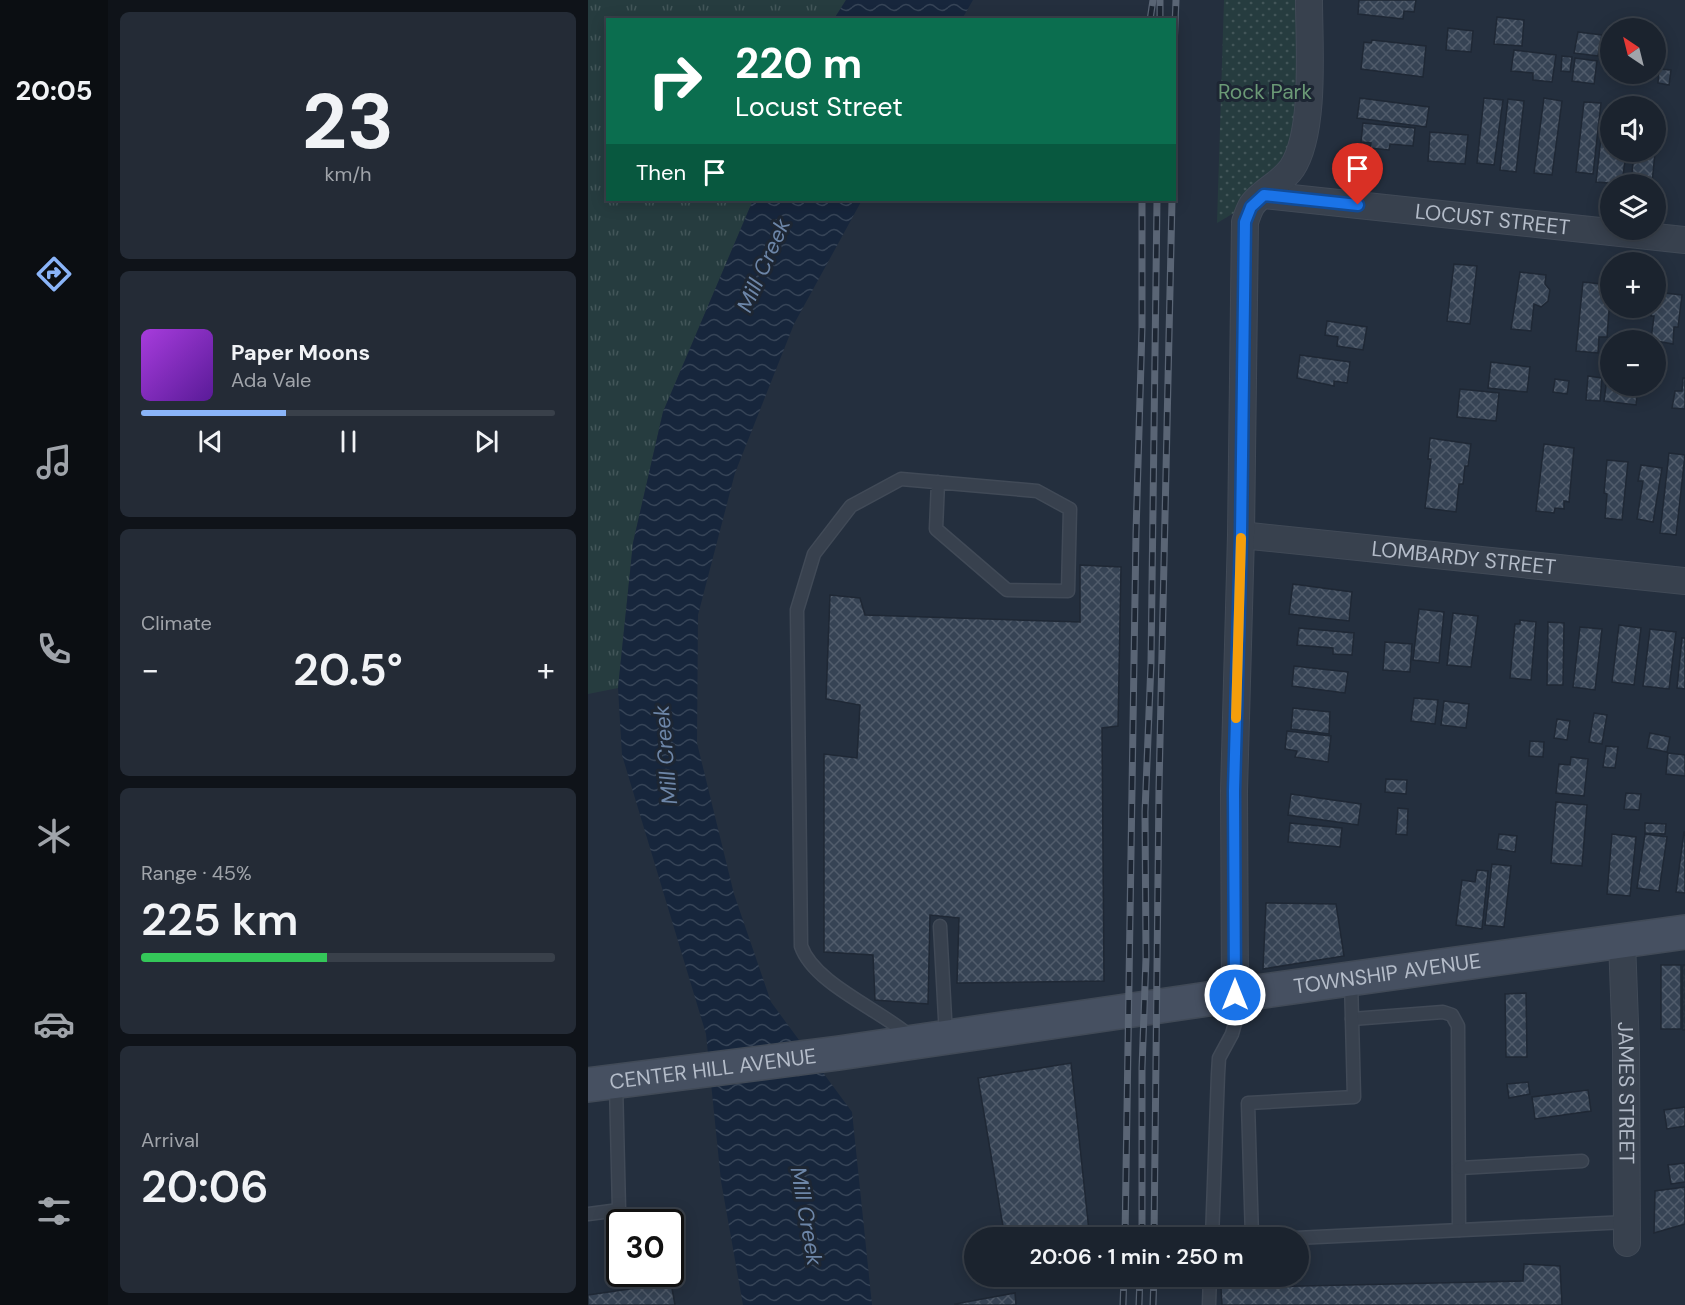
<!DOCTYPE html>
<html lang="en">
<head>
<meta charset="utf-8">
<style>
	body { margin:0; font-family:"DM Sans",sans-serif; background:#242b36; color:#f1f3f6; height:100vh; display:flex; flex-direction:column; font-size:22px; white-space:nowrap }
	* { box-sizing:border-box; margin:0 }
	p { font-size:20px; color:#a0a4aa }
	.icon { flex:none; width:33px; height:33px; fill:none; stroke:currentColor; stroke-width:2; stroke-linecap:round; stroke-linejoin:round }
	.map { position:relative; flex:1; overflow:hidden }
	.panel { display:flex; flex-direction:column; gap:12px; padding:12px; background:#0f1319; width:480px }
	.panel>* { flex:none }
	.hud { position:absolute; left:18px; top:18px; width:570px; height:183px; border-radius:0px; box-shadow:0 3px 15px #0003,0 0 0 2px #39404a; background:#0b6e4f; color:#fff; overflow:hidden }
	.needle { width:39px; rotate:325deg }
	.controls { position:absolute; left:1012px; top:18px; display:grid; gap:12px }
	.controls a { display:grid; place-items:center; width:66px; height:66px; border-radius:50%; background:#1b232e; box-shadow:0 3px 15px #0003,0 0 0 2px #39404a; font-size:30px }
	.speed { position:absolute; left:18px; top:1209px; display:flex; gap:12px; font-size:30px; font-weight:700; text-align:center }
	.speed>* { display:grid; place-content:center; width:78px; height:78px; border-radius:50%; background:#1b232e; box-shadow:0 3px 15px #0003,0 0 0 2px #39404a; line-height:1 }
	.speed .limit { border:3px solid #111; border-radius:9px; background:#fff; color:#111 }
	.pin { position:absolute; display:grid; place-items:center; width:51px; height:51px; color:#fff; margin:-62px -26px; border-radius:50% 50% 50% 0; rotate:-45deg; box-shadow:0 0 6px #0007 }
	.pin .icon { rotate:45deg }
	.me { position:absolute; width:66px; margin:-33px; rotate:0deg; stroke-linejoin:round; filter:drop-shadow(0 0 4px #0008) }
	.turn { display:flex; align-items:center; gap:21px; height:126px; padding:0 30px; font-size:27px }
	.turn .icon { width:78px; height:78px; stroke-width:2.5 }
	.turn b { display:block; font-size:42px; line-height:51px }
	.then { display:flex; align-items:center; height:57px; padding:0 30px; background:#0003; gap:12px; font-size:22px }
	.big { font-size:45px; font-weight:600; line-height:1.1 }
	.panel .widget { flex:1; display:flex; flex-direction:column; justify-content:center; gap:9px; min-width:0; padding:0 21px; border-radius:9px; background:#242b36 }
	.panel .dial { align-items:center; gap:0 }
	.dial b { font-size:78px; line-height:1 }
	.song { display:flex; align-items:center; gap:18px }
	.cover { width:72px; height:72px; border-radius:9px; background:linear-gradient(135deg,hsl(280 70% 55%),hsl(270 70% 35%)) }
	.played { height:6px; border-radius:3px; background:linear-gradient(90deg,#8ab4f8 35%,#39404a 35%) }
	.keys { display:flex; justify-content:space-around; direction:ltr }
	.heat { display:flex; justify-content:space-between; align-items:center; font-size:33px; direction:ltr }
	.charge { height:9px; border-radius:4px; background:linear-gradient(90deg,#34c759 45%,#39404a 0) }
	.trip { position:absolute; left:376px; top:1227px; width:345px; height:60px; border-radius:30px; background:#1b232e; box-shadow:0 3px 15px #0003,0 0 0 2px #39404a; font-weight:600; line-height:60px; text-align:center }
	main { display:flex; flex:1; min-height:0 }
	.menu { display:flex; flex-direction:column; width:108px; justify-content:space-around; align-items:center; background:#0b0e12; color:#a0a4aa }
	.menu .icon { width:42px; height:42px }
	.menu .on { color:#8ab4f8 }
	.menu b { font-size:27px; color:#f1f3f6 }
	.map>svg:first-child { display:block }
</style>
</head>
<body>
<main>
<nav class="menu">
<b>20:05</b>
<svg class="icon on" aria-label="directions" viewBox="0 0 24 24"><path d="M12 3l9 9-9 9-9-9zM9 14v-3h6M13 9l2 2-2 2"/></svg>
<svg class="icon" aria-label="music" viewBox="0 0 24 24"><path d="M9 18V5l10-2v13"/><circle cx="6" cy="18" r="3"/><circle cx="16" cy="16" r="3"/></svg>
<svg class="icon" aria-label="phone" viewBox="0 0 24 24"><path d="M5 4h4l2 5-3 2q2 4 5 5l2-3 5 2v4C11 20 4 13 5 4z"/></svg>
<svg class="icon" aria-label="climate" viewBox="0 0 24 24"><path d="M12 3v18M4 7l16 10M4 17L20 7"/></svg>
<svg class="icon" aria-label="car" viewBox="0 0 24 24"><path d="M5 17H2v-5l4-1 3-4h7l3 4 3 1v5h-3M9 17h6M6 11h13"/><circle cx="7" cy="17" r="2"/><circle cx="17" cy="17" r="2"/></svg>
<svg class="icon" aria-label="filters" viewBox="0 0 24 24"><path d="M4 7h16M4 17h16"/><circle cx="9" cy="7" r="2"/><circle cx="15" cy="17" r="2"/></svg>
</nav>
<section class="panel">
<div class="widget dial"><b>23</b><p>km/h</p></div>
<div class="widget">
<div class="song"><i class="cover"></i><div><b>Paper Moons</b><p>Ada Vale</p></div></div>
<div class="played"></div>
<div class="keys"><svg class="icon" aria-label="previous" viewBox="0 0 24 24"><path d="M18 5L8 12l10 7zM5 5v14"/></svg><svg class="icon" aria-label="pause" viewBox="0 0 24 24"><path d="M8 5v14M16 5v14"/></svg><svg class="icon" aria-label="next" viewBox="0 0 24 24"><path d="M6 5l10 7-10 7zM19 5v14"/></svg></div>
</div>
<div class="widget"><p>Climate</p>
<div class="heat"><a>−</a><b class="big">20.5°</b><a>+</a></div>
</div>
<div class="widget"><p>Range · 45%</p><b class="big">225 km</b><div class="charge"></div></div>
<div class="widget"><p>Arrival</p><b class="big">20:06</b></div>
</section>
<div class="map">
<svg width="1097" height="1305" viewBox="0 0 1097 1305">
	<defs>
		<pattern id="grass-tufts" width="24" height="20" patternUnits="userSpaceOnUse" patternTransform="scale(1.5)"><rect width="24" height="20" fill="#263c3f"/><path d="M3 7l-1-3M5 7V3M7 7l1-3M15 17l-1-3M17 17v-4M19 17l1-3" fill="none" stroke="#435659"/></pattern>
		<pattern id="park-dots" width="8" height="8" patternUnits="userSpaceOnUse" patternTransform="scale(1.5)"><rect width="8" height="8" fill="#263c3f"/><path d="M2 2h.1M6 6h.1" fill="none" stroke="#435659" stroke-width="1.8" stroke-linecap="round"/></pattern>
		<pattern id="water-waves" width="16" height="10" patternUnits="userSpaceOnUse" patternTransform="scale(1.5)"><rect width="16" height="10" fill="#17263c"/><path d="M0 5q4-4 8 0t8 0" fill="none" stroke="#364457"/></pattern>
		<pattern id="building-cross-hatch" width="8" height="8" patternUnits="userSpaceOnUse" patternTransform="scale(1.5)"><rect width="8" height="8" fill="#364354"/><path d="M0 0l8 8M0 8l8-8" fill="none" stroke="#515c6b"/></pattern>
	</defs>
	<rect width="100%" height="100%" fill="#242f3e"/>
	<polygon fill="url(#grass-tufts)" points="0,0 258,0 246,19 20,20 20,200 165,200 75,412 45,543 30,688 0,694"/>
	<polygon fill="url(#park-dots)" points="636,0 721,0 714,143 676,195 629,223"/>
	<g fill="url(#water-waves)">
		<polygon points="258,0 385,0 374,19 246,19"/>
		<polygon points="165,200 274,200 206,324 147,473 110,615 109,743 146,894 183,1002 264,1112 284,1305 155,1305 133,1181 118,1034 34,755 30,688 45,543 75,412"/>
	</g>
	<g fill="url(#building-cross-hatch)" stroke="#1f2835" stroke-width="1.5">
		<polygon points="771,0 828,0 826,12 816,11 815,19 770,14"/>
		<polygon points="909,17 936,20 934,46 906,44"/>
		<polygon points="860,28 885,31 883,52 858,50"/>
		<polygon points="990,32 1014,35 1010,56 986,53"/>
		<polygon points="784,40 838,46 835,77 773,69 776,42 783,43"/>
		<polygon points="926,50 968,55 964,82 945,80 945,73 923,71"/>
		<polygon points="974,56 984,57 982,72 973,71"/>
		<polygon points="987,58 1009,61 1006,84 984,81"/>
		<polygon points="1071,69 1083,70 1081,85 1070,83"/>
		<polygon points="772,98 841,107 838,127 769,118"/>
		<polygon points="896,98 915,100 906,165 889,163"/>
		<polygon points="956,98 974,101 964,175 946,173"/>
		<polygon points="920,99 936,101 928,172 912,170"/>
		<polygon points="996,102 1013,103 1005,174 988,172"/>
		<polygon points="775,123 827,128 825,146 802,144 801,150 782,148 783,143 773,142"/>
		<polygon points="842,132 880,135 877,164 840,161"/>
		<polygon points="1013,138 1023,139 1023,152 1038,152 1034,184 1008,182"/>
		<polygon points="1046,152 1067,152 1064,184 1043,184"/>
		<polygon points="866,264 889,266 882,324 859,321"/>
		<polygon points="932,272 958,275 957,284 962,290 960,301 953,307 946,304 943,331 923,329"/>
		<polygon points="995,282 1023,285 1019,337 1011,337 1010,353 988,351"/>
		<polygon points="1068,292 1094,295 1090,327 1086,327 1085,344 1063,340 1066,316 1063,316 1064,308 1068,308"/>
		<polygon points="739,321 779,327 775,350 749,346 750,337 737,335"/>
		<polygon points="712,355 762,362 759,383 746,381 746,386 709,378"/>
		<polygon points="903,362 942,367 939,392 900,388"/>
		<polygon points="1020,371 1023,371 1023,386 1050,386 1048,405 1016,401"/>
		<polygon points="1000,376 1014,378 1012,401 998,400"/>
		<polygon points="1095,378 1097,378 1097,409 1084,408 1087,391 1094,391"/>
		<polygon points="967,379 981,381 979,394 965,392"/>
		<polygon points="872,389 911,393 908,421 869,417"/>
		<polygon points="842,438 883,444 880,466 877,466 875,484 871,484 868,512 837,508 843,459 840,459"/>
		<polygon points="956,444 986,448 981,502 976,501 976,509 967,508 966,513 948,511"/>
		<polygon points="1081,453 1097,455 1088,535 1072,533"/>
		<polygon points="1019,460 1040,462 1034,520 1017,518 1019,494 1016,493"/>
		<polygon points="1053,465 1074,468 1065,522 1049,519 1055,481 1050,481"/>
		<polygon points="492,565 533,567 530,726 514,728 516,981 369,983 371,918 342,915 340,1004 287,1000 285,955 236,952 236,754 269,758 272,705 238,699 242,595 272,598 277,615 492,622"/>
		<polygon points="705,584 764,592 761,621 701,614"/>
		<polygon points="831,609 856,612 851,663 825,660"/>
		<polygon points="865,613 890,616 883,667 859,665"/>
		<polygon points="932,620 948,622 943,680 922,678 927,624 932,624"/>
		<polygon points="960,622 976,623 975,685 959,685"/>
		<polygon points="1031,625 1053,628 1046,685 1024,682"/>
		<polygon points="992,627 1014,629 1007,690 985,687"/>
		<polygon points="711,628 766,633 764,655 745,654 745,648 709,645"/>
		<polygon points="1062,629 1088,632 1081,689 1055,686"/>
		<polygon points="1094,638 1097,638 1097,689 1089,688"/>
		<polygon points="797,642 824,644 822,672 795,670"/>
		<polygon points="706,666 760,672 757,693 704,686"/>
		<polygon points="826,698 850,700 847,724 823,721"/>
		<polygon points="856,701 881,704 878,728 853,725"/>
		<polygon points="705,708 742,712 741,734 703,729"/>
		<polygon points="1006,713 1019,715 1014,744 1001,742"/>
		<polygon points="969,719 982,721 979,740 966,738"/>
		<polygon points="699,731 743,736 740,762 707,757 709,751 697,749"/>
		<polygon points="1062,733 1082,737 1079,752 1059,748"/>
		<polygon points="942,741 956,742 955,757 941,756"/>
		<polygon points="1018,746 1030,747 1027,768 1015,767"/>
		<polygon points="1080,753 1097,755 1097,776 1078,774"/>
		<polygon points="983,757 1000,759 996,796 968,793 971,764 982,765"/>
		<polygon points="798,779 819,780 818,794 797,792"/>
		<polygon points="1038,793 1053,794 1051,810 1036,809"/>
		<polygon points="703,794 773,804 770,825 700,815"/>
		<polygon points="968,802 999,805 994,866 963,863"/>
		<polygon points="810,808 820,809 819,835 808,834"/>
		<polygon points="702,823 754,828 752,847 700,842"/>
		<polygon points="1057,823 1078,824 1077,834 1057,833"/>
		<polygon points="1096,832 1097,832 1097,893 1088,892"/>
		<polygon points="911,834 929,836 927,852 909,849"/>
		<polygon points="1024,834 1048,837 1042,896 1019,894"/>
		<polygon points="1057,834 1079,837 1071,891 1049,888"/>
		<polygon points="904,864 923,866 916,927 897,925"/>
		<polygon points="889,870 900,871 894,929 868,925 874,880 887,882"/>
		<polygon points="678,903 748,904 756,956 675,969"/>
		<rect x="1073" y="965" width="20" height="64"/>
		<rect x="1095" y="965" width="2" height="65"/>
		<polygon points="938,993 939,1057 918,1057 917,994"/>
		<polygon points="483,1063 501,1231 467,1238 417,1238 390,1078"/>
		<polygon points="940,1082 942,1094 921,1098 919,1084"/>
		<polygon points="1000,1090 1003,1111 947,1119 944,1097"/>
		<polygon points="1097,1107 1097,1126 1079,1129 1076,1110"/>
		<polygon points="1097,1163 1097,1182 1083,1184 1080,1165"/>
		<polygon points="1097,1187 1097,1224 1066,1233 1067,1191"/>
		<polygon points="936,1264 972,1266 974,1305 634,1305 633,1288 935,1281"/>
		<polygon points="83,1283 87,1305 0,1305 0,1295"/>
		<polygon points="427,1293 428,1305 367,1305 367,1304"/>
	</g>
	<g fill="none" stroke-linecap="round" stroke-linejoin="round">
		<defs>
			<g id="lane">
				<polyline points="352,926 358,1036"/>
				<polyline points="764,1019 855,1012 864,1015 870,1026 871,1230"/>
				<path d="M323 1037C293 1010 226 984 213 946L209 610 226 554 263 506 313 479 449 491 482 509 480 591 419 590 348 529 350 482"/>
				<polyline points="872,1168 994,1161"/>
				<polyline points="0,1214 31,1210 28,1083"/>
				<polyline points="624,1238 630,1074 631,1058 644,1034 649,1016 648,997"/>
				<polyline points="664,1238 660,1103 766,1097 763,980"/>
				<polyline points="708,1238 1039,1222"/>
				<polyline points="621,1305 622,1276"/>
			</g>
			<g id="street">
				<path id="s1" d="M676 195 1097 240"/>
				<path id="s2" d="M653 535 1097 581"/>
				<path id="s3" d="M1034 941 1038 1049 1039 1243"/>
				<path d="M647 995 646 791 653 535 657 222C659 216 661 210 664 205 674 191 694 183 704 168 728 132 721 43 721 0"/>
			</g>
			<g id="secondary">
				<path id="s4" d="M0 1085 251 1053 647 995 1097 932"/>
			</g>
		</defs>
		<use href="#lane" stroke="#414a57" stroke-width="15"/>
		<use href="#street" stroke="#414a57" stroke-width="28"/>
		<use href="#secondary" stroke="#414a57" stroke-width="36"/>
		<use href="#lane" stroke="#38414e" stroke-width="12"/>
		<use href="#street" stroke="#38414e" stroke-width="26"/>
		<use href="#secondary" stroke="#465061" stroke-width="33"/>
		<defs>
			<g id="rail">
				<polyline points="562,20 565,0"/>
				<polyline points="572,20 572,0"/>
				<polyline points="586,48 588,0"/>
				<polyline points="537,1238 548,533 554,328 554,200"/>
				<polyline points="554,1238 554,1068 558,958 557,812 563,663 569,200"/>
				<polyline points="566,1238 571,788 584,200"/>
				<polyline points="535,1305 536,1276"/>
				<polyline points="551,1305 552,1276"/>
				<polyline points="565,1305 566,1276"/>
			</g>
		</defs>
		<use href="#rail" stroke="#5a6575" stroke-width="7"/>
		<use href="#rail" stroke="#1d2633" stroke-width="4.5" stroke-dasharray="14" stroke-linecap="butt"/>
	</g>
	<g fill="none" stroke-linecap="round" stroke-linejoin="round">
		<defs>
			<polyline id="route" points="647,995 646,791 653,535 657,222 663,207 676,195 770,205"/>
		</defs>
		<use href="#route" stroke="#114b97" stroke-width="15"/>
		<use href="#route" stroke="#1a73e8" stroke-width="10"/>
		<polyline stroke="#f59e0b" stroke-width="10" points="648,718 653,538"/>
	</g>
	<g text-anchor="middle" stroke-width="6" stroke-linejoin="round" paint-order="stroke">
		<g font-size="21" fill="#6b9a76" stroke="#1d2633">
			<text x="677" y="99">Rock Park</text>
		</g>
		<g font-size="21" fill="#b4bcc9" stroke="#1d2633">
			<text dy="7" stroke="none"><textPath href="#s1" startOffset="230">LOCUST STREET</textPath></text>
			<text dy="7" stroke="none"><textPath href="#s2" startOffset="224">LOMBARDY STREET</textPath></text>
			<text dy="7" stroke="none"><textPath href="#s4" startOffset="807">TOWNSHIP AVENUE</textPath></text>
			<text dy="7" stroke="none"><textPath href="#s4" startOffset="126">CENTER HILL AVENUE</textPath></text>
			<text dy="7" stroke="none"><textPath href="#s3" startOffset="152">JAMES STREET</textPath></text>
		</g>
		<g font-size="22" font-style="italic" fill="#6d86a8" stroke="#1d2633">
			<text transform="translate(175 265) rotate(-66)" y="8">Mill Creek</text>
			<text transform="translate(77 755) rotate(-95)" y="8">Mill Creek</text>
			<text transform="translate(219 1216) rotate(80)" y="8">Mill Creek</text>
		</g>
	</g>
</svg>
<div class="controls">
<a><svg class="needle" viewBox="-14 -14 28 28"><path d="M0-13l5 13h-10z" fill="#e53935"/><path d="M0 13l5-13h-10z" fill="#a0a4aa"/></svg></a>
<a><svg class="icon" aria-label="sound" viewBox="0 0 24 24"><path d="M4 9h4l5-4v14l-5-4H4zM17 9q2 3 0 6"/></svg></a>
<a><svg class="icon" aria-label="layers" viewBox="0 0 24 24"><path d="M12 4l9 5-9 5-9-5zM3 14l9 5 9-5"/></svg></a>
<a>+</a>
<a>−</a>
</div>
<div class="speed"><div class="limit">30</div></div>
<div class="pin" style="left:770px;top:205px;background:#d93025"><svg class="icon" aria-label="arrive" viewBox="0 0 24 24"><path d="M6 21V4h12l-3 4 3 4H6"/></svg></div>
<svg class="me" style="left:647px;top:995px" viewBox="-20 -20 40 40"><circle r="17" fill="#1a73e8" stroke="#fff" stroke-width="3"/><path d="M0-11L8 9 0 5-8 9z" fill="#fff"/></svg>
<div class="trip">20:06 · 1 min · 250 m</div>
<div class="hud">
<div class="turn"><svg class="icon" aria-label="right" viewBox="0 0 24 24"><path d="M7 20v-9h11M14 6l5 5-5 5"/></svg><div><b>220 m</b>Locust Street</div></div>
<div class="then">Then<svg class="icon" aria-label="arrive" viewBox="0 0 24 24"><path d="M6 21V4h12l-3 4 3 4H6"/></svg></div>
</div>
</div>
</main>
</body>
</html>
